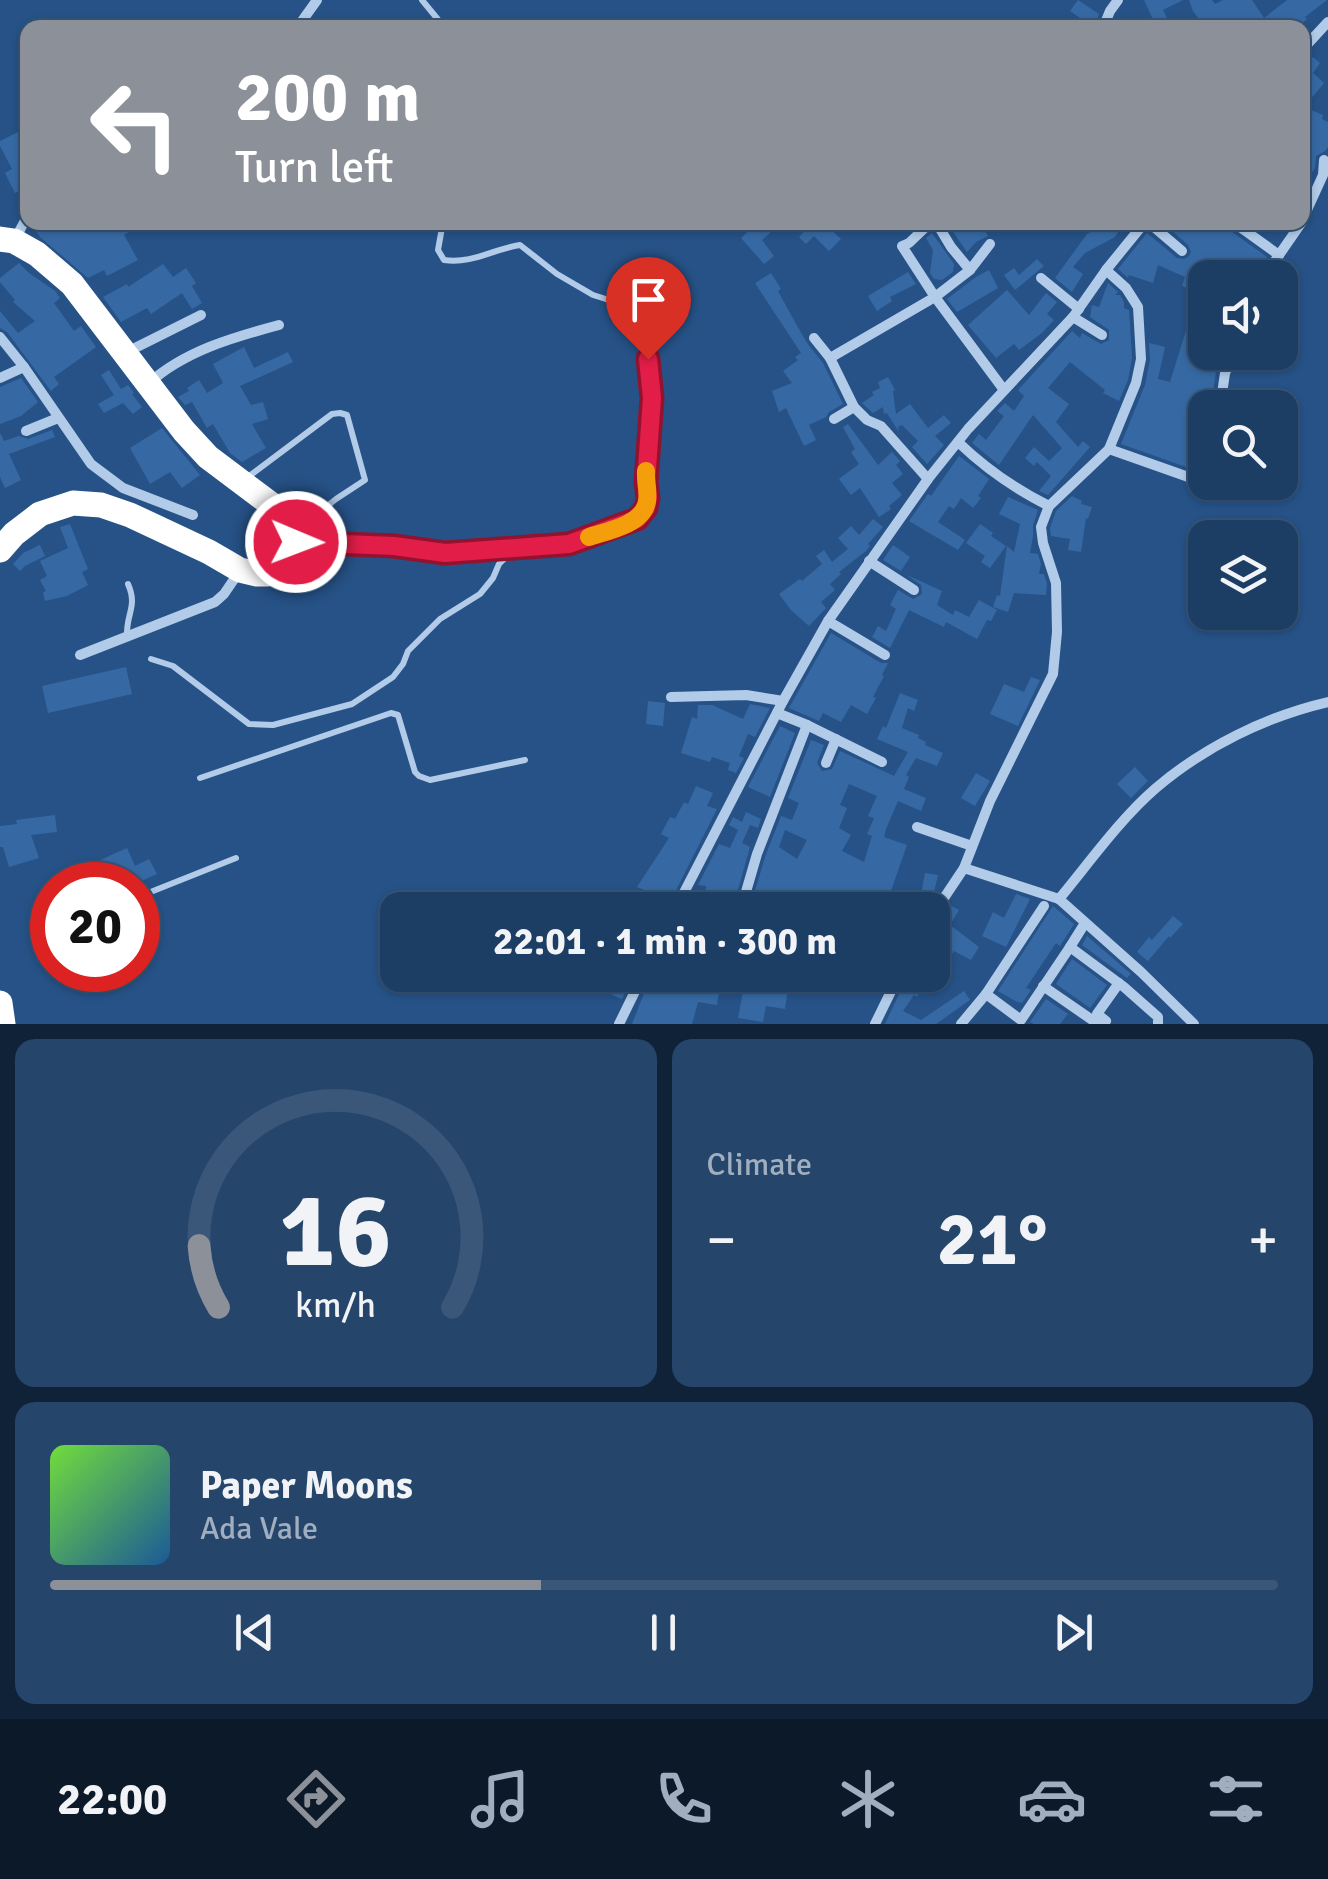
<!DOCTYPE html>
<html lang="en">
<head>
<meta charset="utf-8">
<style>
	body { margin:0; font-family:Signika,sans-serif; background:#25456b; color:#f1f3f6; height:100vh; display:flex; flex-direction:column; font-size:38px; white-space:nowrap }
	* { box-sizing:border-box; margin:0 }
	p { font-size:32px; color:#a0aebf }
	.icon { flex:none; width:55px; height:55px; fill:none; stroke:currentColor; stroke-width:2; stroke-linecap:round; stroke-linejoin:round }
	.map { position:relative; height:1024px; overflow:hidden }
	.panel { display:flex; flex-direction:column; gap:15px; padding:15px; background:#0f2238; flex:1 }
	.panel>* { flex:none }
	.hud { position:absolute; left:20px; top:20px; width:1290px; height:210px; border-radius:20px; box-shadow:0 2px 8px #0004,0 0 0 2px #3a5779; background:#8c9099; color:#fff; overflow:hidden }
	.fabs { position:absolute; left:1188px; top:260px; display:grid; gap:20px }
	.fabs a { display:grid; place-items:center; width:110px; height:110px; border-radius:20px; background:#1c3e65; box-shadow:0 2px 8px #0004,0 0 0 2px #3a5779; font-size:50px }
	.speed { position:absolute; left:30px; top:862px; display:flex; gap:20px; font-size:50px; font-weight:700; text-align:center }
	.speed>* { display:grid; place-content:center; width:130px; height:130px; border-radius:50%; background:#1c3e65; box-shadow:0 2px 8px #0004,0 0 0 2px #3a5779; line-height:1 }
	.speed .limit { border:15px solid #d22; background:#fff; color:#111 }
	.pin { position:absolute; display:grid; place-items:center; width:85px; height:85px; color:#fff; margin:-102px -42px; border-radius:50% 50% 50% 0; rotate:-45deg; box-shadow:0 0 10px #0007 }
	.pin .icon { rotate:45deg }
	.me { position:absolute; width:110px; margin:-55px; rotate:91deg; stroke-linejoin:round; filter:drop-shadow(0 0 8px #0008) }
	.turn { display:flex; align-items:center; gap:35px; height:210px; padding:0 50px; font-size:45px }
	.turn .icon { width:130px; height:130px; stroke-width:2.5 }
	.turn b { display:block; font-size:70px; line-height:85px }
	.big { font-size:75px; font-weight:800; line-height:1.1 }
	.panel .widget { flex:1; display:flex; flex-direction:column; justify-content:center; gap:15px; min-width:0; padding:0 35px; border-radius:20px; background:#25456b }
	.panel .dial { align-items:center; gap:0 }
	.dial svg { height:260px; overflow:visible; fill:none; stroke:#3a5779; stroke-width:7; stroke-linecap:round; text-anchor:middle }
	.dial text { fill:#f1f3f6; stroke:none }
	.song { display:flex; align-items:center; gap:30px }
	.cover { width:120px; height:120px; border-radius:15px; background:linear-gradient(135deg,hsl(100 70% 55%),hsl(210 70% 35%)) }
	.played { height:10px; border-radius:5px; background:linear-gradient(90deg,#8c9099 40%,#3a5779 40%) }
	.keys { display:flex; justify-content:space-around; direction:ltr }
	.heat { display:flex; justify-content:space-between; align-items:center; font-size:55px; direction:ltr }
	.panel .tiles { flex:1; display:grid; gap:15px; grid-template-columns:1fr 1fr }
	.widget:last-child { grid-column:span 2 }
	.trip { position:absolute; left:380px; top:892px; width:570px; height:100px; border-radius:20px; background:#1c3e65; box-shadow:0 2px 8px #0004,0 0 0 2px #3a5779; font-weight:800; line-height:100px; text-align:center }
	.dock { display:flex; height:160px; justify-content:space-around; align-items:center; background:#0b1928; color:#a0aebf }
	.dock .icon { width:70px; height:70px }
	.dock .active { color:#8c9099 }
	.dock b { font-size:45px; color:#f1f3f6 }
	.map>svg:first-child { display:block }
</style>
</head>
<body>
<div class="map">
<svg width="1328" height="1024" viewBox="0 0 1328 1024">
	<rect width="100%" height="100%" fill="#265287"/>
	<g fill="#3669a3" fill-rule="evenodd">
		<polygon points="1078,0 1099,14 1094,28 1079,28 1083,20 1070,11"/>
		<polygon points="1144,0 1183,0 1163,10 1172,28 1157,28"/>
		<polygon points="1189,0 1212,0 1215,4 1223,0 1252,0 1264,18 1287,0 1327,0 1305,17 1307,19 1297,28 1277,28 1273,23 1270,28 1205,28 1193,11"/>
		<polygon points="1313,57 1320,63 1313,73 1324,83 1304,107 1323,115 1322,119 1328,122 1328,147 1325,151 1316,156 1315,168 1302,187 1302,70"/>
		<polygon points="28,127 28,186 15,193 5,173 12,169 0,146 0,141"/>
		<polygon points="43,222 145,222 124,235 138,260 107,276 104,270 88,278 40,237 34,228"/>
		<polygon points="758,222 782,222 762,240 774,256 764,264 741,238"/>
		<polygon points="813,222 823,222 841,239 829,251 814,236 806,244 799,237"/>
		<polygon points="951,222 959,232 981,222 988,236 976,242 967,252 947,223"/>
		<polygon points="1099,222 1125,222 1115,237 1085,253 1073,267 1083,274 1072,292 1055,278 1087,234 1094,230"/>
		<polygon points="1162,222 1224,222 1228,229 1267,257 1254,278 1231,278 1222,273 1220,278 1205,278 1205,302 1195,336 1204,340 1199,350 1221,361 1216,371 1211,408 1205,408 1205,416 1201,414 1188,442 1201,448 1189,468 1121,444 1145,385 1150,360 1149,343 1165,347 1158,379 1170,382 1198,292 1182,286 1185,277 1158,265 1153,283 1129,275 1128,278 1118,269 1147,233 1177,258 1184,259 1188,257 1191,252 1188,245"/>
		<polygon points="932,233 954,264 953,272 942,280 934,279 930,273 933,250 926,238"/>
		<polygon points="1037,259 1044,266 1015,290 1004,275 1014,268 1019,275"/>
		<polygon points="19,263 29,273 55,291 60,298 54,303 74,331 81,326 96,347 54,377 59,384 51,391 7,332 0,328 0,311 18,333 35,321 13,302 15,300 0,282 0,278"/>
		<polygon points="163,264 173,277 186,268 196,283 192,286 202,303 192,309 182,293 151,314 147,308 121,322 103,297 127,284 128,287"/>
		<polygon points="989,270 998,288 957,312 947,299 976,277"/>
		<polygon points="908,272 916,284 890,297 892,301 877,311 868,296"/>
		<polygon points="771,273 781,289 778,291 791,315 807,343 823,363 843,404 829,412 826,417 809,425 816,440 804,446 786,408 779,412 772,391 792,383 783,371 798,360 795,357 801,353 755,283"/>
		<polygon points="1108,283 1118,292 1115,295 1120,295 1124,302 1124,308 1129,310 1132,358 1128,380 1119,401 1103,393 1105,390 1070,362 1048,388 1069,404 1056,422 1078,447 1083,441 1090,447 1048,495 1039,491 1051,476 1037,462 1034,466 1025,458 1034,447 1049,461 1062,448 1033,415 999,465 972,443 979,434 986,440 1004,416 997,411 1005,403 1014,411 1024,396 1018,390 1072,331 1080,338 1082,333 1101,344 1109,340 1109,330 1090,317 1092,305 1099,307"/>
		<polygon points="1007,290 1029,315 1046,293 1057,302 1047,314 1054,320 1042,333 1019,350 1014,344 996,358 968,325"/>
		<polygon points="244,347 254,368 288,352 293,362 240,386 251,405 263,402 268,419 252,424 266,448 242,462 230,453 213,424 207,428 192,402 185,405 178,397 189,391 187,388 199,380 207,393 223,383 213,364"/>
		<polygon points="109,370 121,389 128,385 134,393 132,394 142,407 133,414 123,403 104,413 98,404 114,395 101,375"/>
		<polygon points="888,377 895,390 893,391 896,414 910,404 928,428 944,415 951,423 935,436 944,445 927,464 912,447 918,441 902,425 898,427 899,432 887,413 884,414 883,407 873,413 862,403 874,395 872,392 880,388 878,382"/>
		<polygon points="21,378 38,402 21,416 0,424 0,387"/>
		<polygon points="848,424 878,465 892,452 900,461 896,465 903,474 892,483 902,495 889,506 891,509 879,517 860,488 851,495 839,479 859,464 851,452 855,449 843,427"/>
		<polygon points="162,428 200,475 182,488 170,472 150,484 130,448"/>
		<polygon points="52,430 55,437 9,454 21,480 5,488 0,477 0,433 4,441 19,436 28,439"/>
		<polygon points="959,456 989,479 978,496 981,498 973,508 961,498 954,509 949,506 938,522 965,540 958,550 909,521 928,494 931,496"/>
		<polygon points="1072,496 1082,501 1081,504 1092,507 1088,519 1086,518 1081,552 1068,550 1070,539 1051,536 1050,528 1056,511"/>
		<polygon points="1008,497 1038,510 1033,525 1033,536 1030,553 1038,554 1041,564 1039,574 1044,574 1047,584 1046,595 1014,593 1008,612 993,607 997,595 1000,596 1007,546 1014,552 1020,524 999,514"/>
		<polygon points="873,519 883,527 868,544 870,546 866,551 839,572 841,574 830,584 835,590 821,602 826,608 809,626 791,610 779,594 800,579 802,581 822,564 816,556 824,550 832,562 848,549 838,538 851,526 859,535"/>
		<polygon points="70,524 88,569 82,572 88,585 67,596 45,601 43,592 46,591 40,580 47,576 40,561 68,548 60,527"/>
		<polygon points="980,524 993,533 991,536 1006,546 990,568 981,562 985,556 966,543"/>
		<polygon points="40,545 45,556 25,566 20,571 13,564 23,553"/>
		<polygon points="893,545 910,557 901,571 883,560"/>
		<polygon points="907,575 942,591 937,605 953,615 955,610 969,617 979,600 997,610 991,621 987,620 977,639 946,622 944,627 909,610 890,648 872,637 878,626 886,631 896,609 890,605 898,590 913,599 922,594 921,585"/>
		<polygon points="831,633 881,663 888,663 882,675 884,676 873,697 876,698 867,714 851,705 841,722 823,713 819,721 789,708"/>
		<polygon points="126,667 132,694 48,713 42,686"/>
		<polygon points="1031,677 1040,680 1018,726 990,714 1004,684 1024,692"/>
		<path d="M900 693 918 700 914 711 908 708 902 728 919 735 918 738 926 742 925 745 943 753 937 766 916 758 906 775 909 777 904 789 926 798 921 811 898 801 886 829 884 837 907 845 885 908 868 903 866 910 842 903 839 910H823L787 893 782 909 752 901 765 857 781 816 792 820 799 803 788 798 811 740 824 745 817 763 822 771 832 769 840 751 894 776 908 752 877 739 883 726 886 728ZM849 784 877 796 868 816 874 818 867 834 872 836 864 862 842 851 851 835 839 828 847 808 840 805ZM785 830 807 840 797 859 779 847Z"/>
		<polygon points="648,701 665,703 663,726 646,724"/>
		<polygon points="750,704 770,708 755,737 748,734 739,756 744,758 736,773 728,770 730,763 712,757 710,762 681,753 692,717 697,719 698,705 712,705 743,719"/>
		<polygon points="780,726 795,733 770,797 748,787"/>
		<polygon points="1135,767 1148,781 1131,798 1117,784"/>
		<polygon points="976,773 990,781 975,806 961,798"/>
		<polygon points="696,786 713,793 707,806 717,809 666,910 644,910 651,893 637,887 669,838 661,834 670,817 675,819 684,802 688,804"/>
		<polygon points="746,812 761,819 758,828 750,825 742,843 750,847 737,893 727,891 726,900 706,899 706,886 698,885 719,844 730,848 738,830 729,825 733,817 742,822"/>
		<polygon points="55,815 57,832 31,835 39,858 9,867 3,847 0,847 0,826 17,824 16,820"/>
		<polygon points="127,848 135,866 149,859 157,874 133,885 98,885 89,865"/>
		<polygon points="925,873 938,875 932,901 920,899"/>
		<polygon points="1016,894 1030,899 1006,947 982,936 993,912 1004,918"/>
		<polygon points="950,905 959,910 950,925 979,947 971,960 954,951 932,987 932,931"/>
		<polygon points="1053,906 1074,924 1060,946 1056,943 1026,988 1031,990 1022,1003 1017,1002 998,991"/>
		<polygon points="1173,916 1183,924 1170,938 1169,936 1148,961 1137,952 1149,937 1152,940"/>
		<polygon points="1087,936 1131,974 1127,978 1082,945"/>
		<polygon points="1072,959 1107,985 1090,1008 1056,984"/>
		<polygon points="606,975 633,975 622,999 600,990"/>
		<polygon points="658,975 682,975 701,982 702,975 726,977 728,975 743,978 743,975 782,975 782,984 788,989 785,1009 766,1006 763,1022 738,1018 743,991 720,986 717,1005 698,1002 692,1024 632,1024 647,986 650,984 654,985"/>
		<polygon points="908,975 930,975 917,997 914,995 903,1011 921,1020 964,991 970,1000 936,1024 885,1024"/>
		<polygon points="1046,999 1068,1014 1060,1024 1034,1024 1030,1022"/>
	</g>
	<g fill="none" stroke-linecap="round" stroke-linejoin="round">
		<g stroke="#b1cbe8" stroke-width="6">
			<polyline points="422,0 445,28"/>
			<polyline points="248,477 332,414 340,413 347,415 365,480 336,499 301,527"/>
			<path d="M303 542 394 546 445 553 569 544 637 519 646 508 652 398 646 338 647 323 645 315 638 309 593 295 557 274 520 245C493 249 473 264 444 260L438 250 443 222"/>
			<path d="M127 636C126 613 138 607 128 584"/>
			<polyline points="151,659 173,666 249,724 273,725 352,704 393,677 403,664 408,651 440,619 480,594 493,578 499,564 514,549"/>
			<polyline points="200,778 391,713 398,715 415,772 419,776 430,780 525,760"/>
			<polyline points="138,897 236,858"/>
		</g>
		<g stroke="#b1cbe8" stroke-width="10">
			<polyline points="297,28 317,0"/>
			<polyline points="1103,28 1110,11 1118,0"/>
			<polyline points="1302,50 1328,22"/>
			<polyline points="1302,221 1323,175 1324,160"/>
			<polyline points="931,222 909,243 902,246 935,297 1004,390"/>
			<polyline points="936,222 951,247 970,270"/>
			<polyline points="1148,222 1182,251"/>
			<polyline points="1233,222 1279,255"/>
			<polyline points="14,241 28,215"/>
			<polyline points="1041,278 1079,309"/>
			<polyline points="1263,278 1302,222"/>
			<polyline points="1073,317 1102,335"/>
			<polyline points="0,337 24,367"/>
			<polyline points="814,338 830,358 854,407 867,420 881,426 928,479"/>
			<polyline points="125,353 201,315"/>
			<polyline points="830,358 935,297 970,270 990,244"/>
			<polyline points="0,378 24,367 91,464 123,488 193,515"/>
			<path d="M148 384C184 351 234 337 279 325"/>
			<polyline points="1220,408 1225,373 1235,352"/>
			<polyline points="834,419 854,407"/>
			<polyline points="26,431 58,418"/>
			<path d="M958 442C985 468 1015 489 1049 506"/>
			<polyline points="1109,449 1194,479 1197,477 1205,460"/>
			<polyline points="869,561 914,590"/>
			<polyline points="828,621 885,655"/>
			<polyline points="80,655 215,602 224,594 239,572"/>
			<polyline points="671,697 746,695 783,701"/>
			<polyline points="807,725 882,762"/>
			<polyline points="826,763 836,739"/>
			<polyline points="917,827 972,846"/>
			<path d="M964 868 1059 899C1089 863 1120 819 1156 788 1204 747 1267 716 1328 702"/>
			<polyline points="1059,899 1141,972 1194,1024"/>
			<polyline points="677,906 756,910"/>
			<polyline points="741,909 757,854 807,725 777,713"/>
			<polyline points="675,910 783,701 828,621 928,479 968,429 1073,317 1106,270 1145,222"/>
			<polyline points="932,916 964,868 990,801 1053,674 1057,632 1056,583 1043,543 1041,527 1049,506 1109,449 1136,383 1141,359 1138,307 1126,288 1106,270"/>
			<polyline points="1085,923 1070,947 1124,987 1158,1017 1158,1024"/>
			<polyline points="790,980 791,975"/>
			<polyline points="1043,986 1098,1024"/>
			<polyline points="986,994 1021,1020 1070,947"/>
			<polyline points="619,1024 643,975"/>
			<polyline points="875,1024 899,975"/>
			<polyline points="961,1024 986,994 1044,906"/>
			<polyline points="1104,1024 1106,1021 1097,1014 1119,983"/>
		</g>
		<g stroke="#fff" stroke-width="25">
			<polyline points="0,239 14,241 37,254 72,284 184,431 208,457 284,514 296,531 296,546 291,556 268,574 257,574 240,570 209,552 130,515 101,505 73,503 40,514 14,534 0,550"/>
			<polyline points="0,1003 3,1024"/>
		</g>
	</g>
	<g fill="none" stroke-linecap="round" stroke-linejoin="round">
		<defs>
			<polyline id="route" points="296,542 394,546 445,553 569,544 637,519 646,508 648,498 646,482 652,398 648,359"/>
		</defs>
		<use href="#route" stroke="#92132f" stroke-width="25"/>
		<use href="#route" stroke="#e11d48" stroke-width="18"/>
		<path stroke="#f59e0b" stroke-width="18" d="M589 537C607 531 640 525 646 505 650 495 645 482 646 471"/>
	</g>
</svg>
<div class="fabs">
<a><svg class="icon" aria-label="sound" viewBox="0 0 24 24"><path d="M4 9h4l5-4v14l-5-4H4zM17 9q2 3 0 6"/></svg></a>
<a><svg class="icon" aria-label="search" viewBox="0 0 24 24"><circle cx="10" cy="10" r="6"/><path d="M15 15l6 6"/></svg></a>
<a><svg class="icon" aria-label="layers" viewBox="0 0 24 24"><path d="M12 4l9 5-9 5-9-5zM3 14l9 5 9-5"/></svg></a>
</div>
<div class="speed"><div class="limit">20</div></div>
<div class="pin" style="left:648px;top:359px;background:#d93025"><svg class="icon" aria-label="arrive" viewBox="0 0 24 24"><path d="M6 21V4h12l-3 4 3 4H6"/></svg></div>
<svg class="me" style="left:296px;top:542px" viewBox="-20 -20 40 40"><circle r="17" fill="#e11d48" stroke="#fff" stroke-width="3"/><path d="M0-11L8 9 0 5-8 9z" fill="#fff"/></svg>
<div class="trip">22:01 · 1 min · 300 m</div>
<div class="hud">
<div class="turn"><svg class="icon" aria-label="left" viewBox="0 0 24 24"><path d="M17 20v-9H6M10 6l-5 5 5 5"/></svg><div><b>200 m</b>Turn left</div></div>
</div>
</div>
<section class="panel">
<div class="tiles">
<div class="widget dial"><svg viewBox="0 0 100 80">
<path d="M14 69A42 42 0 1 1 86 69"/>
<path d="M14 69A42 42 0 0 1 8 50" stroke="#8c9099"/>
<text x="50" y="56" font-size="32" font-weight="700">16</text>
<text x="50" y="72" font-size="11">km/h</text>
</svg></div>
<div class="widget"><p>Climate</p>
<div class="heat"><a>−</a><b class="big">21°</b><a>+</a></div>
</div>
<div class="widget">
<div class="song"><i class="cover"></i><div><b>Paper Moons</b><p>Ada Vale</p></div></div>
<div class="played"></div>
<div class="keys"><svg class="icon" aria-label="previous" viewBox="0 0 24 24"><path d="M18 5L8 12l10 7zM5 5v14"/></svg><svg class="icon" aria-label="pause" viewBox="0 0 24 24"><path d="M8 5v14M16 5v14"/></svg><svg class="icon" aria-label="next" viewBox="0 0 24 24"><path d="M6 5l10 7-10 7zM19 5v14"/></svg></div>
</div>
</div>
</section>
<nav class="dock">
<b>22:00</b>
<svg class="icon active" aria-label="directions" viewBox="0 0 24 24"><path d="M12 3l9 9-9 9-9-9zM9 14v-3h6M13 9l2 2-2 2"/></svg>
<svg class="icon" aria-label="music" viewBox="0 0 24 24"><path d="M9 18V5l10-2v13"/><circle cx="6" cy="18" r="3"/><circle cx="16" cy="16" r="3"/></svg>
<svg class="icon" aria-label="phone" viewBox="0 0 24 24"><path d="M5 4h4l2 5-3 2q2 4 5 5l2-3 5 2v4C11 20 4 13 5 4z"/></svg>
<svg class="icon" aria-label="climate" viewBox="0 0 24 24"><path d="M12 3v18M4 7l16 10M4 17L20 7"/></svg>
<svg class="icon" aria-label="car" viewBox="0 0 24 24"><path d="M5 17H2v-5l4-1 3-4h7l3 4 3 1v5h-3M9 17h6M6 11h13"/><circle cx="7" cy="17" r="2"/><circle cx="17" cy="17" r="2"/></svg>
<svg class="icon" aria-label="filters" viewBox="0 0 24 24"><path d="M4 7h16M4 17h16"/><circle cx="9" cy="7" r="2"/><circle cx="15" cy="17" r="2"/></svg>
</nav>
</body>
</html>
